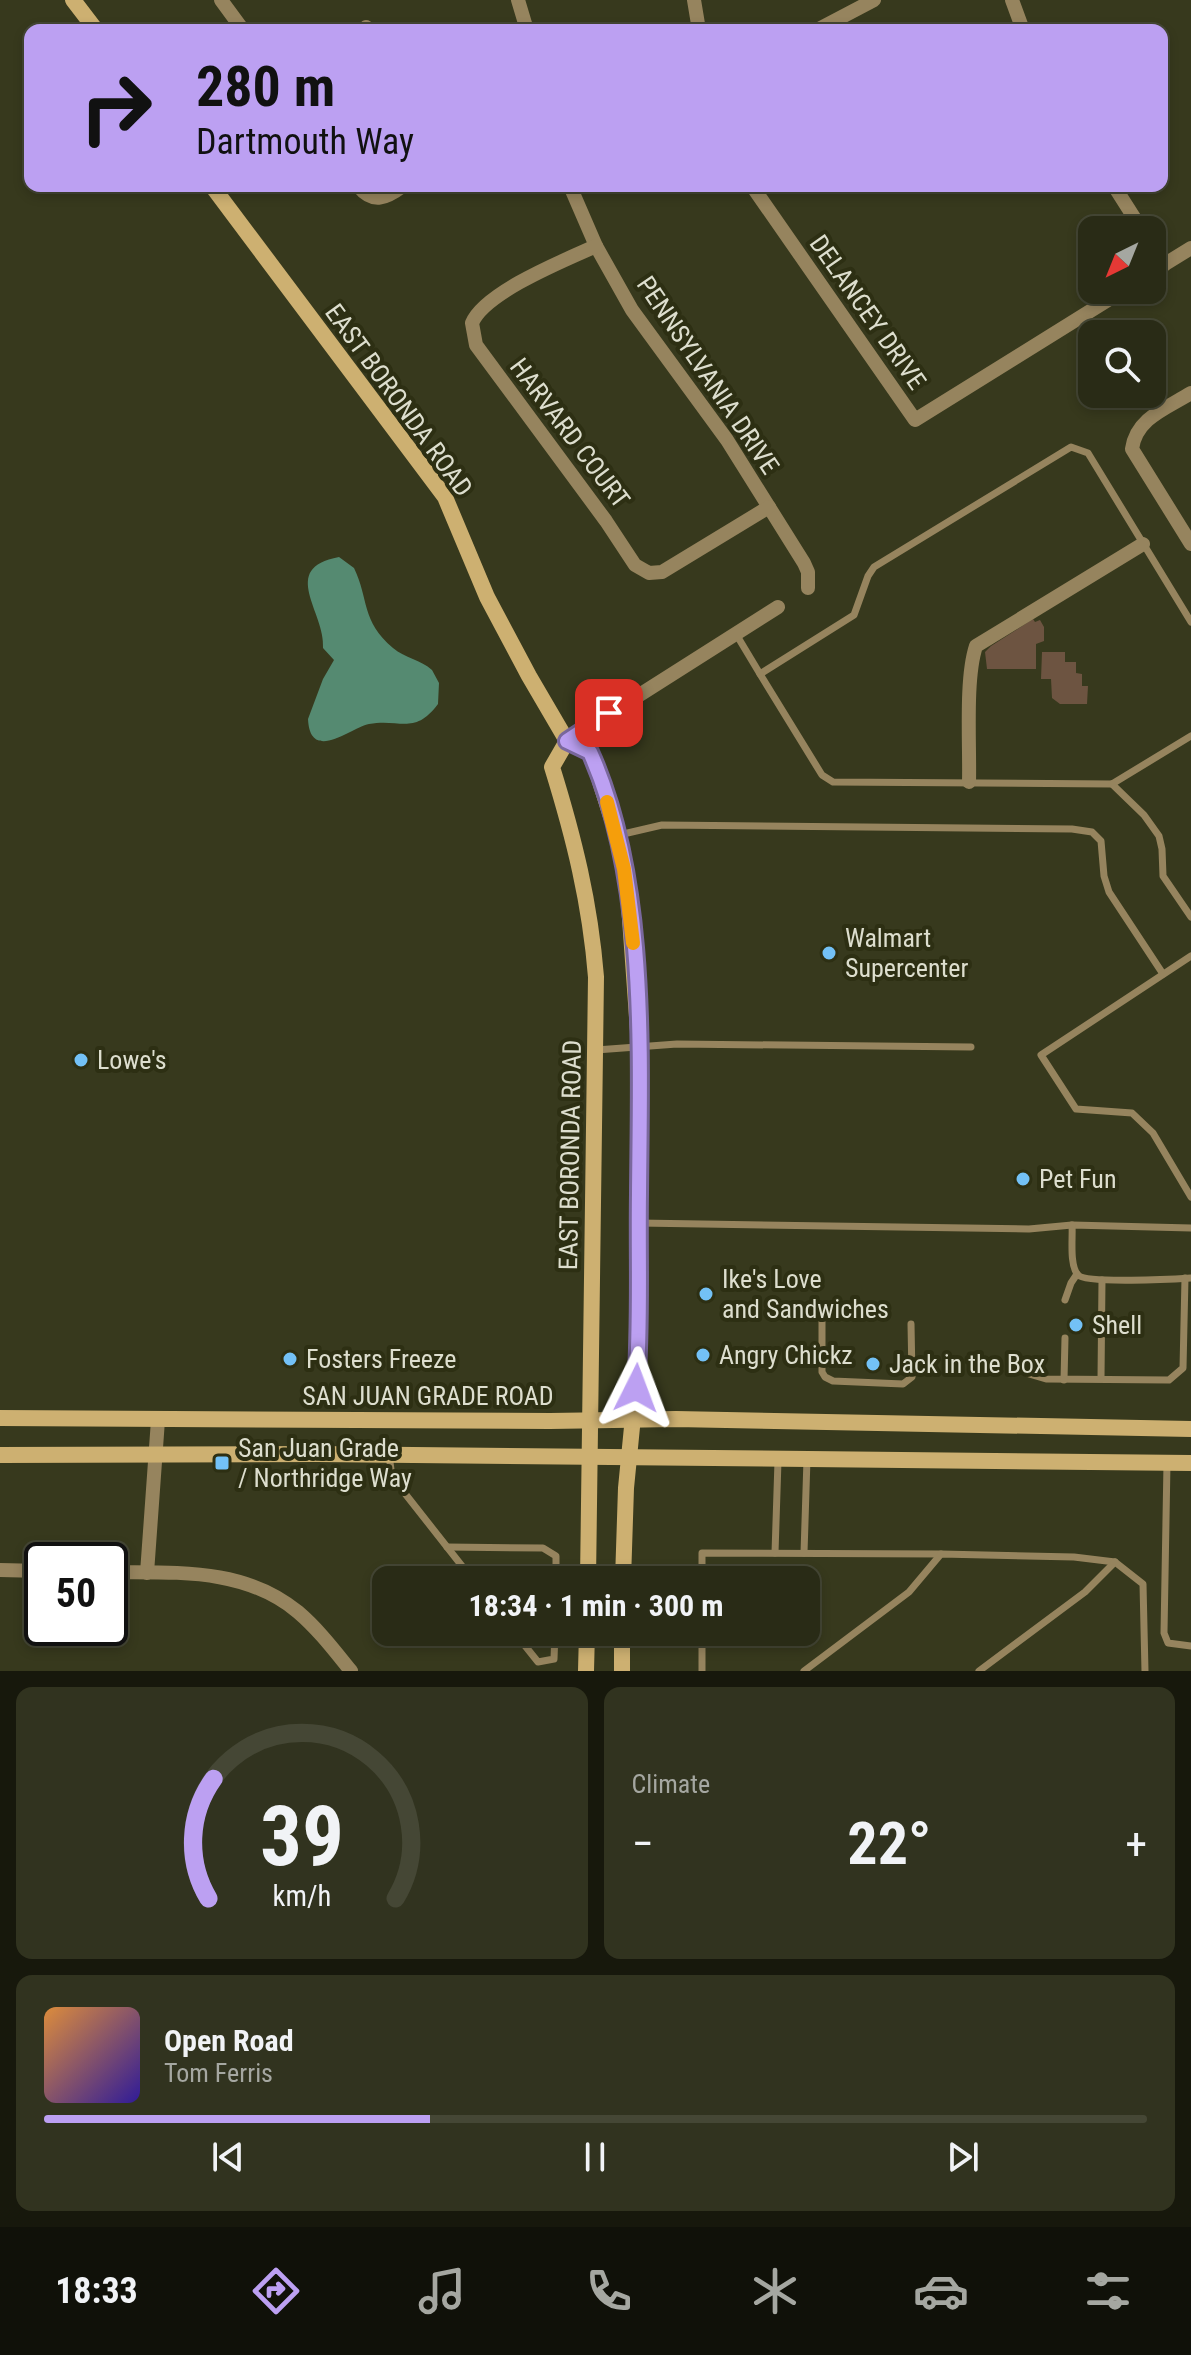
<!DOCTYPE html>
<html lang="en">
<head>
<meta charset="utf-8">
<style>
	body { margin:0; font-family:"Roboto Condensed",sans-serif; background:#31331f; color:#f1f3f6; height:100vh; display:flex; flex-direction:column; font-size:30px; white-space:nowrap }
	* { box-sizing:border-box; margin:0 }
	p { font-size:26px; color:#a5a7a1 }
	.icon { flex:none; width:44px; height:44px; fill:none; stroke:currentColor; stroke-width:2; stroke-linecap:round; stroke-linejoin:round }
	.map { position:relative; height:1671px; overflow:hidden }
	.panel { display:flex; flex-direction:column; gap:16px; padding:16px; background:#17180c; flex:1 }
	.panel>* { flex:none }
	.guide { position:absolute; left:24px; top:24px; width:1144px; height:168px; border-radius:16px; box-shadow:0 4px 12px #0003,0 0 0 2px #454735; background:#bca0f2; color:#111; overflow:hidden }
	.needle { width:52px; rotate:223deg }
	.tools { position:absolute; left:1078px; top:216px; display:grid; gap:16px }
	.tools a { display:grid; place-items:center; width:88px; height:88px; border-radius:16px; background:#292b16; box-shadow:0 4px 12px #0003,0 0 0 2px #454735; font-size:40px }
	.speed { position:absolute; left:24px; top:1542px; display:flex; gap:16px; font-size:40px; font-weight:700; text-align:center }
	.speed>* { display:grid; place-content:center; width:104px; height:104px; border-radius:50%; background:#292b16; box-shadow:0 4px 12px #0003,0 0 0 2px #454735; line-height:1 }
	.speed .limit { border:4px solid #111; border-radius:12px; background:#fff; color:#111 }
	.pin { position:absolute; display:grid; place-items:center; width:68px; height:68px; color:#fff; margin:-34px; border-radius:16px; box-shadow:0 4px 12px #0006 }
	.me { position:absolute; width:88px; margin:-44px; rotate:3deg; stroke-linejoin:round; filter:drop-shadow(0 0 6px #0008) }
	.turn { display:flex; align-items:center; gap:28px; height:168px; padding:0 40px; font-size:36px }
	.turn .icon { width:104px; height:104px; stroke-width:2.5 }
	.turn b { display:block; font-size:56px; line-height:68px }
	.big { font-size:60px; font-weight:700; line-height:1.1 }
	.panel .tile { flex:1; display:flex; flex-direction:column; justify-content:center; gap:12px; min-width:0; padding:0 28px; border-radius:16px; background:#31331f }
	.panel .dial { align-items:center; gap:0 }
	.dial svg { height:208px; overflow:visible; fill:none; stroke:#454735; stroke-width:7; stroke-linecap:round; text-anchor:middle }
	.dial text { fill:#f1f3f6; stroke:none }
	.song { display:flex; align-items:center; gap:24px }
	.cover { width:96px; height:96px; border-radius:12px; background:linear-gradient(135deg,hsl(30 70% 55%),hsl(250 70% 35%)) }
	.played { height:8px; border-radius:4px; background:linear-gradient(90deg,#bca0f2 35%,#454735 35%) }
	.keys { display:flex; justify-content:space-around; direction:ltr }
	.heat { display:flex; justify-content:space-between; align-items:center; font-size:44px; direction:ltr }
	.panel .tiles { flex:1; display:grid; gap:16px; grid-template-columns:1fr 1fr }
	.tile:last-child { grid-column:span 2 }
	.trip { position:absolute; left:372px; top:1566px; width:448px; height:80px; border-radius:16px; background:#292b16; box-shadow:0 4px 12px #0003,0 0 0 2px #454735; font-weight:700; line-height:80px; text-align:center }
	.tab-bar { display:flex; height:128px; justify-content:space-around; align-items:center; background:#101109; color:#a5a7a1 }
	.tab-bar .icon { width:56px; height:56px }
	.tab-bar .on { color:#bca0f2 }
	.tab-bar b { font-size:36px; color:#f1f3f6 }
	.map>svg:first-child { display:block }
</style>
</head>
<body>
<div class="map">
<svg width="1191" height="1671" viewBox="0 0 1191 1671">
	<rect width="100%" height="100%" fill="#37391d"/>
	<g fill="#6d5441">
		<polygon points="1033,619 1035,622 1040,620 1044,627 1044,641 1036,644 1036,669 987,669 985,652 991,646"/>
		<polygon points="1042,652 1065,652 1065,662 1076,662 1076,673 1082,674 1082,686 1088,686 1087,704 1060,704 1052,698 1051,679 1041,679"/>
	</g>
	<path fill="#558a71" d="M339 557 354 568C369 599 361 621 393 648 405 658 421 660 432 670L439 683 438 704C414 736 400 718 369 724 352 727 310 764 308 719L323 679 334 660 323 648C326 613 278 568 339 557Z"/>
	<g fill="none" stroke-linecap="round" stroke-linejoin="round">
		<g stroke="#96845e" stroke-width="7">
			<polyline points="1191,622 1088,453 1071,447 874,567 868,576 854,615 760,674 822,775 833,782 1112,784 1191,736"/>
			<polyline points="736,634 760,674"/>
			<polyline points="1112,784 1144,815 1159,836 1162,849 1163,876 1191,917"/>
			<polyline points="619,835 662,825 1072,829 1092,832 1101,841 1104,876 1109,892 1163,974"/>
			<polyline points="1191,956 1041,1055 1076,1109 1132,1113 1153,1133 1191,1197"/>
			<polyline points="596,1050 677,1044 971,1047"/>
			<polyline points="639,1223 1029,1229 1072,1225 1191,1228"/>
			<path d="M1072 1225C1073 1237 1069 1265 1078 1275 1086 1284 1175 1279 1191 1278"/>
			<polyline points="1065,1300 1071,1283 1077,1274"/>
			<polyline points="822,1322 822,1372 825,1377 833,1381 903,1384 912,1377 911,1324"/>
			<polyline points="1029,1374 1046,1379 1169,1380 1183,1368 1185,1278"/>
			<polyline points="1101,1378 1102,1280"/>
			<polyline points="1064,1380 1065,1338"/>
			<polyline points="389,1455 392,1477 473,1580"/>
			<polyline points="1167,1463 1164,1633 1168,1643 1191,1646"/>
			<polyline points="447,1547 543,1548 556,1556 556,1580"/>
			<polyline points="775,1553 778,1461"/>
			<polyline points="804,1553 807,1459"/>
			<polyline points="702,1580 702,1553 941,1554"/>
			<polyline points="514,1632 538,1662 554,1659 555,1632"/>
			<polyline points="702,1632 702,1671"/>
			<polyline points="804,1671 909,1592 941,1554 1074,1557 1115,1562"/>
			<polyline points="979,1671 1085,1592 1115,1562 1143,1584 1145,1671"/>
		</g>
		<g stroke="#96845e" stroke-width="14">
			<polyline points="221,0 243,30"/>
			<polyline points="518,0 527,30"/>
			<polyline points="694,0 699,30"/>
			<polyline points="1012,0 1023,30"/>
			<polyline points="365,30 366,27"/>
			<polyline points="817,30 874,0"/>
			<path d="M358 186C373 205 387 198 403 186"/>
			<polyline points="570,186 596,246 632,310 727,440 804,563 808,572 808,588"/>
			<polyline points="752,186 915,420 1124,290"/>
			<polyline points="1114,186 1142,230"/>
			<path d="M596 246C565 260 485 292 472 323L476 345 606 521 635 565 649 573 662 572 769 507"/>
			<polyline points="1152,246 1164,265"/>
			<polyline points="1152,272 1191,248"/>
			<path d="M1191 393C1167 408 1136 418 1132 449L1191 544"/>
			<polyline points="567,741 778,607"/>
			<path d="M969 782C970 745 965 679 976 646L1143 544"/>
			<polyline points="0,1570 42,1571"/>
			<path d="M110 1572C175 1573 244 1567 298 1612 318 1629 334 1650 351 1671"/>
			<polyline points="147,1573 158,1420"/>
		</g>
		<g stroke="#cdb071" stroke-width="16">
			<polyline points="73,0 96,30"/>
			<polyline points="212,186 445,497 487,597 529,676 567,741 591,753 617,835 628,891 639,1045 638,1366 626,1488 623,1580"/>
			<path d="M567 741 552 767C574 838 590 902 596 977L588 1580"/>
			<polyline points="0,1418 550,1421 676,1419 1191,1429"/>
			<polyline points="0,1455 317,1454 1191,1463"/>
			<polyline points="586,1671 587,1632"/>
			<polyline points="622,1671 622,1632"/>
		</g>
	</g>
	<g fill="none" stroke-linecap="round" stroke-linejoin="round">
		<defs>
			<path id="route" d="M609 713 567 741 590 752C648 881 640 1054 639 1194 638 1259 641 1324 636 1388"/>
		</defs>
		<use href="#route" stroke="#7a689d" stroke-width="20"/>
		<use href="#route" stroke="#bca0f2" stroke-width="14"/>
		<polyline stroke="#f59e0b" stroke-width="14" points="607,802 624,869 633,943"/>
	</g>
	<g fill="#73c1f6" stroke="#2d2f13" stroke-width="3">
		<circle cx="829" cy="953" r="8"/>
		<circle cx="81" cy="1060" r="8"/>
		<circle cx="1023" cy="1179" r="8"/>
		<circle cx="706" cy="1294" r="8"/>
		<circle cx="1076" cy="1325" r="8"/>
		<circle cx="703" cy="1355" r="8"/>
		<circle cx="290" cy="1359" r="8"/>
		<circle cx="873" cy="1364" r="8"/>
		<rect x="214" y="1455" width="16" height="16" rx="4"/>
	</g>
	<g text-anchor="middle" stroke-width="8" stroke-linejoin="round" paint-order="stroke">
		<g font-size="26" fill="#dddece" stroke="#2d2f13">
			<text transform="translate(868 312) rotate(55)" y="9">DELANCEY DRIVE</text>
			<text transform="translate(708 375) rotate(56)" y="9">PENNSYLVANIA DRIVE</text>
			<text transform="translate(399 400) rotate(54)" y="9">EAST BORONDA ROAD</text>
			<text transform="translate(570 433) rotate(53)" y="9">HARVARD COURT</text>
			<text transform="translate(570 1155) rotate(-89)" y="9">EAST BORONDA ROAD</text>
			<text x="428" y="1405">SAN JUAN GRADE ROAD</text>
		</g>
		<g font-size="26" fill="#dddece" stroke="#2d2f13" text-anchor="start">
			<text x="845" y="947">Walmart<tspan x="845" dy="30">Supercenter</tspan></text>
			<text x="97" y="1069">Lowe's</text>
			<text x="1039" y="1188">Pet Fun</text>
			<text x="722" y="1288">Ike's Love<tspan x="722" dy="30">and Sandwiches</tspan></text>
			<text x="1092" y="1334">Shell</text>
			<text x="719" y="1364">Angry Chickz</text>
			<text x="306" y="1368">Fosters Freeze</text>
			<text x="889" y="1373">Jack in the Box</text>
			<text x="238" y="1457">San Juan Grade<tspan x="238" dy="30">/ Northridge Way</tspan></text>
		</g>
	</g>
</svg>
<div class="tools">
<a><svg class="needle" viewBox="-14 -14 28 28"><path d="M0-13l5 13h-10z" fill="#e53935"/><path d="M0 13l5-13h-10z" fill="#a5a7a1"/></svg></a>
<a><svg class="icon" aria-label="search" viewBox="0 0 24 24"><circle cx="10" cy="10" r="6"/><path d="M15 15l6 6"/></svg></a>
</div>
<div class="speed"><div class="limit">50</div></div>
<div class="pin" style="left:609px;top:713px;background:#d93025"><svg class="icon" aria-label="arrive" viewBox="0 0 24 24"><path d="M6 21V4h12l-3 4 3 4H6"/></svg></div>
<svg class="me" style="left:636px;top:1388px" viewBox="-20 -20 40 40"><path d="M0-17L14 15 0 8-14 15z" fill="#bca0f2" stroke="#fff" stroke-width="4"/></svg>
<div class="trip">18:34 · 1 min · 300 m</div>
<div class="guide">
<div class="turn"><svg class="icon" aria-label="right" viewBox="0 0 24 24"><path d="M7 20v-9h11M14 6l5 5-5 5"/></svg><div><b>280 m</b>Dartmouth Way</div></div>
</div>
</div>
<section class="panel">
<div class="tiles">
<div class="tile dial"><svg viewBox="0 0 100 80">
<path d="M14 69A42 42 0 1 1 86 69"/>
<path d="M14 69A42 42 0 0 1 16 23" stroke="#bca0f2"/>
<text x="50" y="56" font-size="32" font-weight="700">39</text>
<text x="50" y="72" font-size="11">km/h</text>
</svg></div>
<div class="tile"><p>Climate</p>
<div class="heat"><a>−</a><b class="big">22°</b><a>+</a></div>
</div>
<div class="tile">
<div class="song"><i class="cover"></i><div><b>Open Road</b><p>Tom Ferris</p></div></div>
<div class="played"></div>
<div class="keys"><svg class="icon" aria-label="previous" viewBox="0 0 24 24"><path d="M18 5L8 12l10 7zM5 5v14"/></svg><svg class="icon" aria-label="pause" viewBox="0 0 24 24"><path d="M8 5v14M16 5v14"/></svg><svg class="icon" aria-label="next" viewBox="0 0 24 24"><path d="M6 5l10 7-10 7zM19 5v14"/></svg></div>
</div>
</div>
</section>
<nav class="tab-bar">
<b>18:33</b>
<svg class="icon on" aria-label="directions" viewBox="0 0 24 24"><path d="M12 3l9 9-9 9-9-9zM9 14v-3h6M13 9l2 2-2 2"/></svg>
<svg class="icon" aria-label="music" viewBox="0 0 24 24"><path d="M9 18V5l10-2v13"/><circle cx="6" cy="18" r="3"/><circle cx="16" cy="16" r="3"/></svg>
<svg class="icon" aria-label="phone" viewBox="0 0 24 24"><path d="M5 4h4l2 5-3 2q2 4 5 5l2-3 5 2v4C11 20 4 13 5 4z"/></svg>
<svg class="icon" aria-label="climate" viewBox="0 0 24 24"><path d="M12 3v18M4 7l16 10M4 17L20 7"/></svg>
<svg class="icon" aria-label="car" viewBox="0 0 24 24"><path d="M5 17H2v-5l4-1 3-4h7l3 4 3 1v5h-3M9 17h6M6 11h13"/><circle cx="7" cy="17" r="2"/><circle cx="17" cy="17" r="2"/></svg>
<svg class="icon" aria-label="filters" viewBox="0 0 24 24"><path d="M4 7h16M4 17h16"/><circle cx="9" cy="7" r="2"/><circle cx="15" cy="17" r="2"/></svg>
</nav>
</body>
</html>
